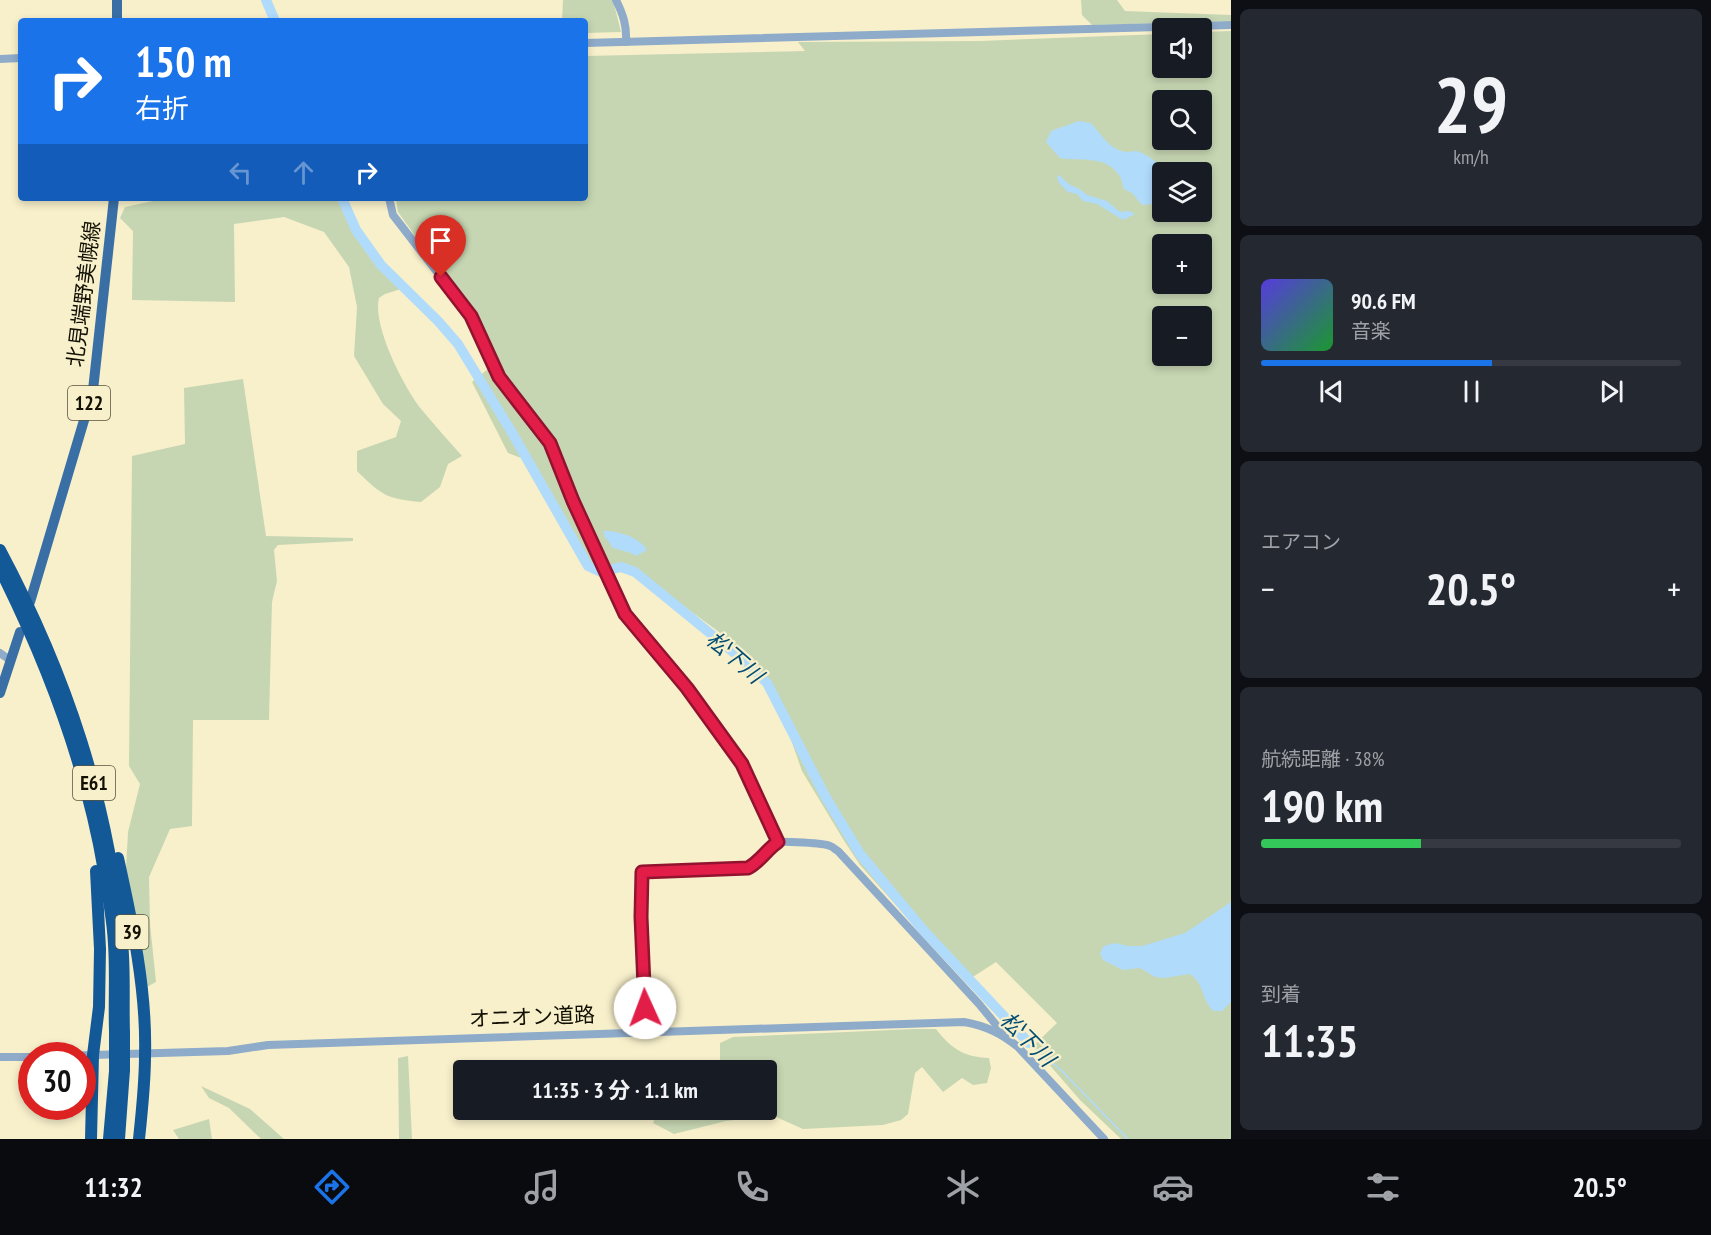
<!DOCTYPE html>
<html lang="ja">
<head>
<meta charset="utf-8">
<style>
	body { margin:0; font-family:"PT Sans Narrow","Noto Sans JP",sans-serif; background:#242831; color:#f1f3f6; height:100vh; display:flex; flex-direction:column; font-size:22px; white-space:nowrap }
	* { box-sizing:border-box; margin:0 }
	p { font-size:20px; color:#9ea1a6 }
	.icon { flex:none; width:33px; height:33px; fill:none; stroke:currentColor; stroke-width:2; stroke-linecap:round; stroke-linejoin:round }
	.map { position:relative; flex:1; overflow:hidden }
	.side { display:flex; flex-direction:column; gap:9px; padding:9px; background:#0d0f14; width:480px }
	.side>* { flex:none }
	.banner { position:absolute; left:18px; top:18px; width:570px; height:183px; border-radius:6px; box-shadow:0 3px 9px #0003; background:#1a73e8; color:#fff; overflow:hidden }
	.fabs { position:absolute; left:1152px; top:18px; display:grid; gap:12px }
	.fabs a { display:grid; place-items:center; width:60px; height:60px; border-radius:6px; background:#171b24; box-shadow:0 3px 9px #0003; font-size:30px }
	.speed { position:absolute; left:18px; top:1042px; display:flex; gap:12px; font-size:30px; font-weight:700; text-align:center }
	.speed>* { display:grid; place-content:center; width:78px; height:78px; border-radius:50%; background:#171b24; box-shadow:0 3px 9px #0003; line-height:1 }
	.speed .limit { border:9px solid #d22; background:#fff; color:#111 }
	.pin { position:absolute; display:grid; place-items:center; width:51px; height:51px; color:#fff; margin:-62px -26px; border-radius:50% 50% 50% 0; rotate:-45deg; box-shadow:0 0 6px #0007 }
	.pin .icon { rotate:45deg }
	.me { position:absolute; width:66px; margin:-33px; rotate:358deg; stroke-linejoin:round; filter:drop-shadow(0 0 4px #0008) }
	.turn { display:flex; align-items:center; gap:21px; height:126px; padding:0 18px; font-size:27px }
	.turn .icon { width:78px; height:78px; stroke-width:2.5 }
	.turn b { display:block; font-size:42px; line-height:51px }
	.lanes { display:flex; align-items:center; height:57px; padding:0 18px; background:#0003; justify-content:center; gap:30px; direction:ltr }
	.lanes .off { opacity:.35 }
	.big { font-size:45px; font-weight:700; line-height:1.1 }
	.side .widget { flex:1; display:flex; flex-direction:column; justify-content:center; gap:9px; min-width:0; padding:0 21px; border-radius:9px; background:#242831 }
	.side .dial { align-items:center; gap:0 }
	.dial b { font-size:78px; line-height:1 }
	.song { display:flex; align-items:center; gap:18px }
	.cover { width:72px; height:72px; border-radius:9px; background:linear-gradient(135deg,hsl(250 70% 55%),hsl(130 70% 35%)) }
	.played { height:6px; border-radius:3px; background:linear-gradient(90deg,#1a73e8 55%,#363941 55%) }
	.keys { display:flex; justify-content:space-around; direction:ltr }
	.heat { display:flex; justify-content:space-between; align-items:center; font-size:33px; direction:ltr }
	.charge { height:9px; border-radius:4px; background:linear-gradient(90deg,#34c759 38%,#363941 0) }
	.trip { position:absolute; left:453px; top:1060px; width:324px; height:60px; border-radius:6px; background:#171b24; box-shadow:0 3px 9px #0003; font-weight:700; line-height:60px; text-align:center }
	.dock { display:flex; height:96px; justify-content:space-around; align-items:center; background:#090b0e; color:#9ea1a6 }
	.dock .icon { width:42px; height:42px }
	.dock .current { color:#1a73e8 }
	.dock b { font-size:27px; color:#f1f3f6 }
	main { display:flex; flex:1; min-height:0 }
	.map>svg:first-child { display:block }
</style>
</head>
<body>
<main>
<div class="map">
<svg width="1231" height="1139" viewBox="0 0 1231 1139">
	<rect width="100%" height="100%" fill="#f8f0cb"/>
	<g fill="#c6d6b2" fill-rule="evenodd">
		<polygon points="563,0 613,0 621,32 585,33 585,21 562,21"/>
		<polygon points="1081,0 1117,0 1125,11 1231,15 1231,21 1092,25 1082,15"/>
		<path d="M1231 31V1139H1121L1080 1100 1033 1046 1057 1023 996 962 965 982 860 865 843 839 802 771 770 680 719 632 625 563 596 575 582 565 521 458 508 453 472 382 494 364 461 300 398 212 396 198H585V56L805 51 798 42 980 41 1162 34V68H1202V32ZM1162 100H1202V140H1162ZM1162 172H1202V212H1162ZM1162 244H1202V284H1162ZM1162 316H1202V356H1162Z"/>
		<path d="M154 198H344L348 216 401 289 385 294 379 298C372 325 404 388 422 410 435 426 449 441 462 456L448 464 440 487 421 502C387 499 381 495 357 471V451L396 437 401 421 383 404 354 356 357 307 349 267 324 232 284 217 234 224 235 302 132 300 133 231 120 218 125 207 153 201Z"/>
		<polygon points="243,379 266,536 353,538 353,541 278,545 274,550 277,581 272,602 269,720 193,720 192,826 170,829 149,877 150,924 156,982 145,988 126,869 128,832 140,784 129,766 132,456 185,444 184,388"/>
		<path d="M914 1029H936C951 1048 963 1057 989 1058L991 1068 987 1083 973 1085 962 1078 943 1092 922 1067 915 1073 908 1114 901 1120 883 1125 803 1129 776 1117H760L726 1121 674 1134 653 1123 655 1118 716 1115 717 1110H766V1071H720V1043L733 1037Z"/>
		<polygon points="408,1056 412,1139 399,1139 398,1058"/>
		<polygon points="201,1086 250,1109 284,1139 261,1139 229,1108 209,1098"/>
		<polygon points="209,1119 212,1139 179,1139 173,1130"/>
	</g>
	<g fill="#b1dbfb">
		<path d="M1079 121 1091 123C1100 133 1109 148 1122 151 1127 153 1132 151 1136 151 1144 152 1163 166 1166 172H1162V209L1152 204 1142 205 1132 193 1124 189C1122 184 1122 179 1119 175 1105 154 1078 162 1060 158L1046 142 1051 131Z"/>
		<polygon points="1059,175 1070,185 1078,188 1087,195 1107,201 1120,212 1129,211 1135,214 1123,220 1097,204 1083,201 1077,194 1068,192 1059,183 1057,177"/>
		<path d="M603 531C617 530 641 538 647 550L636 556 631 553 613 548 605 537Z"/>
		<path d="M1231 902V1002L1222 1011H1213C1201 998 1204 982 1189 974L1165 978 1155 977 1140 968 1123 970 1103 960 1100 953 1104 946 1115 943 1128 946H1142L1185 933Z"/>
	</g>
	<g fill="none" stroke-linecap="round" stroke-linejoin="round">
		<polyline stroke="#b1dbfb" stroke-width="1.5" points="1029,1043 1061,1070 1128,1139"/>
		<g stroke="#b1dbfb" stroke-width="10">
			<polyline points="266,0 275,21"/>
			<polyline points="342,198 356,230 381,265 438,321 458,344 511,431 588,566 601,572 621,567 635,572 744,661 767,683 825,796 860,854 924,931 1029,1043"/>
		</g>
		<g stroke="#8fabca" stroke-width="8">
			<path d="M616 0C623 14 627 26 626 42"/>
			<polyline points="585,43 1231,25"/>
			<polyline points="0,59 21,58"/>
			<polyline points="389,198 393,215 471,316 499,377 550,443 573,501 625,614 687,688 742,764 778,842"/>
			<polyline points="0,653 10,660"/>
			<path d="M646 1031 641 917 642 872 748 868C759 862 768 846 777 842 782 841 825 843 830 846 833 847 836 850 838 851L979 1004 1002 1032"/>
			<path d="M59 1056 228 1051 268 1045 964 1022C986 1026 1001 1033 1018 1047L1104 1139"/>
			<polyline points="0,1057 32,1057"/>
		</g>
		<g stroke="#3a6fa6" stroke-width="10">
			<polyline points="117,0 117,21"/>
			<polyline points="30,602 93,390 114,198"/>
			<polyline points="0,693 20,632"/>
		</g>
		<g stroke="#135998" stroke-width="12">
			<path d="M0 550C67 676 108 800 122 942 125 971 123 1003 124 1033"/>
			<path d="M0 569C48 665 86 765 104 871 108 895 113 920 114 944 116 973 114 1002 115 1031"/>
			<path d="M118 858C132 921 147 991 145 1056 145 1083 142 1111 139 1139"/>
			<polyline points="91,1139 93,1055 99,1007 100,949 96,871"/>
			<polyline points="109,1139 115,1071"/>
			<polyline points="119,1139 124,1070"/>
		</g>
		<g stroke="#135998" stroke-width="12">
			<polyline points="124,1070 124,1033"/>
			<polyline points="115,1071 115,1031"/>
		</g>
	</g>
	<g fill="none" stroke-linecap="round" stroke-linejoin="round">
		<defs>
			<path id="route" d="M441 277 471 316 499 377 550 443 573 501 625 614 687 688 742 764 778 842C767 849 761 861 748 868L642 872 641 917 645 1008"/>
		</defs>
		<use href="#route" stroke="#92132f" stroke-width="15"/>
		<use href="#route" stroke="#e11d48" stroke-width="10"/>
	</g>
	<g text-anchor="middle" stroke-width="4.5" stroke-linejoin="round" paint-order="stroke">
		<g fill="#f8f0cb" stroke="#57523f" stroke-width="1.5">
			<rect x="68" y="386" width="42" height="34" rx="4.5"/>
			<rect x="73" y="766" width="42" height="34" rx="4.5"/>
			<rect x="115.5" y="915" width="33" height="34" rx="4.5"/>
		</g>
		<g font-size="20" font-weight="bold" fill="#120f03">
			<text x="89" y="410">122</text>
			<text x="94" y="790">E61</text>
			<text x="132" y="939">39</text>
		</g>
		<g font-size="21" fill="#120f03" stroke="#f8f0cb">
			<text transform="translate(84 294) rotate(-83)" y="7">北見端野美幌線</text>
			<text transform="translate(532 1017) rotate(-2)" y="7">オニオン道路</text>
		</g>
		<g font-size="22" font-style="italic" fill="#034d75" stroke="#f8f0cb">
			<text transform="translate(735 657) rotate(41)" y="8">松下川</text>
			<text transform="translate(1028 1039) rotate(45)" y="8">松下川</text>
		</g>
	</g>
</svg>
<div class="fabs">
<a><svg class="icon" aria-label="sound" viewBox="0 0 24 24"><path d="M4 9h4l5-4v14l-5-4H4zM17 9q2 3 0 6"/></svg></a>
<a><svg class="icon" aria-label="search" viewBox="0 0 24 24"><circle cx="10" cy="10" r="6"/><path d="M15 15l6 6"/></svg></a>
<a><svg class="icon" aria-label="layers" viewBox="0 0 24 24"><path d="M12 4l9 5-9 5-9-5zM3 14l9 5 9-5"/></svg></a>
<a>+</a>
<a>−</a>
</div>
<div class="speed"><div class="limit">30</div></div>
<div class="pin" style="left:441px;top:277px;background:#d93025"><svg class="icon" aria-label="arrive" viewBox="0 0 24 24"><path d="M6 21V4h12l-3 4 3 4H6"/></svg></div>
<svg class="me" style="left:645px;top:1008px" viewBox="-20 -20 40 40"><circle r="19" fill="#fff"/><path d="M0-13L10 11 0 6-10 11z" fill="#e11d48"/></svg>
<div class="trip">11:35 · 3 分 · 1.1 km</div>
<div class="banner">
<div class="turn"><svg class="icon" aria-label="right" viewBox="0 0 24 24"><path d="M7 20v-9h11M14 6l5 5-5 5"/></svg><div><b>150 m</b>右折</div></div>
<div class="lanes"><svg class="icon off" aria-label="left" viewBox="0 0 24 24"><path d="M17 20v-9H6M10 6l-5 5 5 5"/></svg><svg class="icon off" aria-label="ahead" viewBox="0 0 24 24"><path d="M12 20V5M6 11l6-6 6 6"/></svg><svg class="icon" aria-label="right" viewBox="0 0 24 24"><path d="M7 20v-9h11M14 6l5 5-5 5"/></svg></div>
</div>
</div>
<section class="side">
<div class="widget dial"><b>29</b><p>km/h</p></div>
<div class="widget">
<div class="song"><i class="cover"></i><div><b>90.6 FM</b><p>音楽</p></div></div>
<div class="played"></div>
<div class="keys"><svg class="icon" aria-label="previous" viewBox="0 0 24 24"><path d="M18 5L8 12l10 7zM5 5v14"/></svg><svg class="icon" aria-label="pause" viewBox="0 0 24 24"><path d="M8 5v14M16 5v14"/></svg><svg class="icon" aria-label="next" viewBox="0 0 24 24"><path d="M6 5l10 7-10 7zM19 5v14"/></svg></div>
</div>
<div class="widget"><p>エアコン</p>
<div class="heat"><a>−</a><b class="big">20.5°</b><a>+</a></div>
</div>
<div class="widget"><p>航続距離 · 38%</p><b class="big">190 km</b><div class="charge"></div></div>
<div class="widget"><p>到着</p><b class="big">11:35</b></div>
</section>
</main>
<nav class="dock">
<b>11:32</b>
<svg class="icon current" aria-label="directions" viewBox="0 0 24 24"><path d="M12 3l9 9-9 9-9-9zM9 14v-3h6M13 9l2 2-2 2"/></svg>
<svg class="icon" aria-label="music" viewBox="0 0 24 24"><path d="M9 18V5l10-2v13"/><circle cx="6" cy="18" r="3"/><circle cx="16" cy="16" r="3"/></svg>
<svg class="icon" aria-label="phone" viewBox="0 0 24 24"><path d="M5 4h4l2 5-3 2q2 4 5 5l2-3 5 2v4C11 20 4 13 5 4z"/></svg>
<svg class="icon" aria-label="climate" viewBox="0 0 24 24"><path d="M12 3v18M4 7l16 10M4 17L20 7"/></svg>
<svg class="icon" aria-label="car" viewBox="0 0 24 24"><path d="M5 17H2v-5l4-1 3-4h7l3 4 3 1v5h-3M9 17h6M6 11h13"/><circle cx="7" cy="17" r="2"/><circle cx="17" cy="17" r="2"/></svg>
<svg class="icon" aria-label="filters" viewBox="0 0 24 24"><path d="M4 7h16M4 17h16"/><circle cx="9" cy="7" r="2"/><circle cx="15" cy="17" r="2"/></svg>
<b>20.5°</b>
</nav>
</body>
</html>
